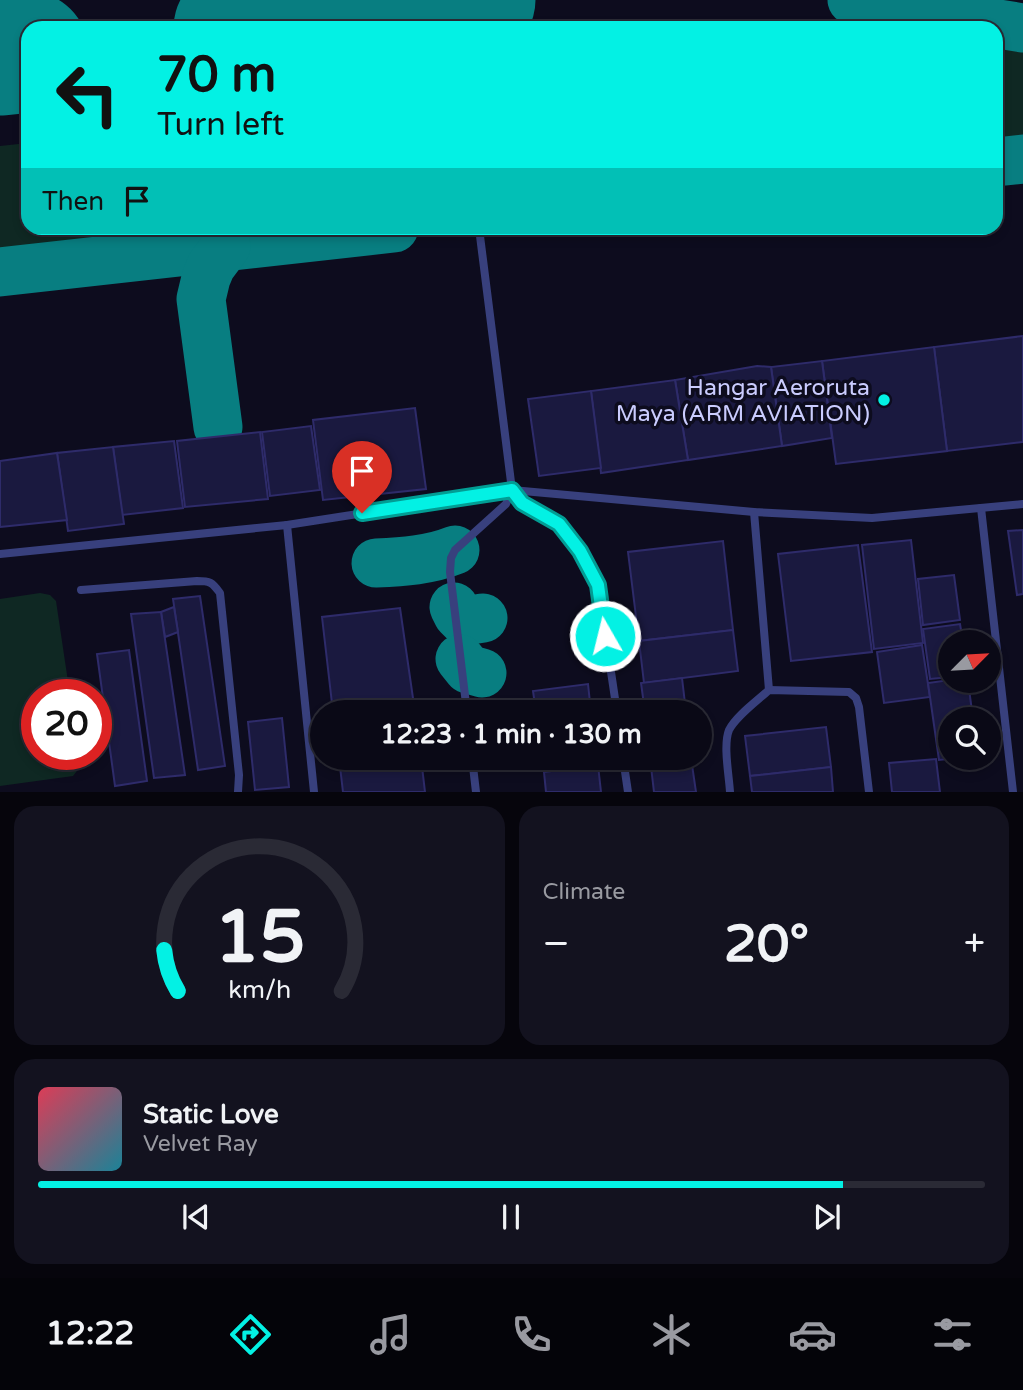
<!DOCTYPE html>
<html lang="en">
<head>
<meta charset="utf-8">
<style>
	body { margin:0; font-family:"Varela Round",sans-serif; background:#13121f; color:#f1f3f6; height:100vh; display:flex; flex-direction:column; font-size:26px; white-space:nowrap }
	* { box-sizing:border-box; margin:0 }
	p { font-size:23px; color:#999aa1 }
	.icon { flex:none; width:38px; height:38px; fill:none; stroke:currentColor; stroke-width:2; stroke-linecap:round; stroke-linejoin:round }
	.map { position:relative; height:792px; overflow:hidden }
	.details { display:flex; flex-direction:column; gap:14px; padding:14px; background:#06050c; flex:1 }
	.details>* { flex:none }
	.guide { position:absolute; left:21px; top:21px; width:982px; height:214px; border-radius:21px; box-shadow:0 4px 10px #0003,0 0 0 2px #2a2a35; background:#03f1e4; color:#111; overflow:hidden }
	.needle { width:46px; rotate:66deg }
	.controls { position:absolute; left:938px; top:630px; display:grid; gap:14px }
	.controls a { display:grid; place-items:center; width:63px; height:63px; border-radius:50%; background:#0a0916; box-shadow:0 4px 10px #0003,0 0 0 2px #2a2a35; font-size:35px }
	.speed { position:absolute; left:21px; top:679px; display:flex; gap:14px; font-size:35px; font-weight:700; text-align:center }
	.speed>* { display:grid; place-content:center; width:91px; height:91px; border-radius:50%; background:#0a0916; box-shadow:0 4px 10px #0003,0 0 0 2px #2a2a35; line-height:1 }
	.speed .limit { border:10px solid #d22; background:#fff; color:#111 }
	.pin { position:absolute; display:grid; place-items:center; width:60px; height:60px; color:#fff; margin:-72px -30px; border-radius:50% 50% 50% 0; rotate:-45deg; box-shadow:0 0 7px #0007 }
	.pin .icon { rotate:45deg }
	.me { position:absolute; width:77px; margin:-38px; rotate:352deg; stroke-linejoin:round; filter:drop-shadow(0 0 5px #0008) }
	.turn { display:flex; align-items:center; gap:24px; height:147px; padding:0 21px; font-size:32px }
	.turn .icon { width:91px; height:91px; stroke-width:2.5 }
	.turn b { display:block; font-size:49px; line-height:60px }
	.then { display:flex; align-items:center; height:66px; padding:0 21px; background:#0003; gap:14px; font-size:26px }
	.big { font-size:52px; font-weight:800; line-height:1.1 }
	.details .widget { flex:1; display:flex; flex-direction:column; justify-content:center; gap:10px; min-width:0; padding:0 24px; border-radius:21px; background:#13121f }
	.details .dial { align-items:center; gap:0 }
	.dial svg { height:182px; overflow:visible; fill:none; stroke:#2a2a35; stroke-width:7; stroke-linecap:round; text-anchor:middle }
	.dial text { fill:#f1f3f6; stroke:none }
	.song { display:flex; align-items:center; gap:21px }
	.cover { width:84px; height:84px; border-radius:10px; background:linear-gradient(135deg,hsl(350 70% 55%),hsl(190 70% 35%)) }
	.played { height:7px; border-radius:4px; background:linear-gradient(90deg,#03f1e4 85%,#2a2a35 85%) }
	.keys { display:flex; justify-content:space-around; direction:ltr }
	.heat { display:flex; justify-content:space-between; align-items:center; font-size:38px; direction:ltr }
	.details .tiles { flex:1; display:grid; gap:14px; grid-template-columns:1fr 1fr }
	.widget:last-child { grid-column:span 2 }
	.trip { position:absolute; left:310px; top:700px; width:402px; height:70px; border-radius:35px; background:#0a0916; box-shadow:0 4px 10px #0003,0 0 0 2px #2a2a35; font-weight:800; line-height:70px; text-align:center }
	.dock { display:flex; height:112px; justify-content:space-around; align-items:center; background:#040409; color:#999aa1 }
	.dock .icon { width:49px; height:49px }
	.dock .on { color:#03f1e4 }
	.dock b { font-size:32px; color:#f1f3f6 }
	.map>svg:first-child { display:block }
</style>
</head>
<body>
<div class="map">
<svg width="1023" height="792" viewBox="0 0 1023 792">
	<rect width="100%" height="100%" fill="#0d0c1e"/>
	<g fill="#0f2823">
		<polygon points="996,46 1023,50 1023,140 996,143"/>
		<polygon points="28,143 28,228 96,228 96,239 0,250 0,146"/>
		<polygon points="40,593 50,595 56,601 70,695 37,695 37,754 79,754 80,767 73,776 0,786 0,599"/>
	</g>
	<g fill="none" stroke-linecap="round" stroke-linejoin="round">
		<g stroke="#087e81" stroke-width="49">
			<polyline points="852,0 1023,28"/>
			<polyline points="996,162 1023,159"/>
			<polyline points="0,272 394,228"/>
			<polyline points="218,427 201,299 206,278 211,266 226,246"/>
			<path d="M376 563C403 562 430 560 455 550"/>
			<polyline points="454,607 458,615 464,621 483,618"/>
			<polyline points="460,659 468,669 482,673"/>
		</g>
		<g stroke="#087e81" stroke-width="121">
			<polyline points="234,28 475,0"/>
			<polyline points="0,55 28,52"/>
		</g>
	</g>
	<g fill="#1a193f" stroke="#2e2b6a" stroke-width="2">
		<polygon points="1023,336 1023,442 947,451 934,347"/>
		<polygon points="934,347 947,451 836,464 822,361"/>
		<polygon points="822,361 832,438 782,446 771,367"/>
		<polygon points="757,366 771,367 782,446 688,460 675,380"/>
		<polygon points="675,380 688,460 601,473 591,391"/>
		<polygon points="591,391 601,468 539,476 528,399"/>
		<polygon points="415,408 426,489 323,500 313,420"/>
		<polygon points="311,426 320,490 270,496 262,432"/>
		<polygon points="260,432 268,499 185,507 177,441"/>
		<polygon points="174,441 183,508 122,515 113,447"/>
		<polygon points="113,447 124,524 68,531 57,453"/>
		<polygon points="57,453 67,520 0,527 0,461"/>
		<polygon points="1023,530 1023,594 1017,595 1008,531"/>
		<polygon points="911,540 923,643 874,649 862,545"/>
		<polygon points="723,541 733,630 639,641 628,552"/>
		<polygon points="858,545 872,652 791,661 778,554"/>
		<polygon points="954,575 960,620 923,625 918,579"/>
		<polygon points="200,596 225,766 198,770 173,599"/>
		<polygon points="174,607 178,632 165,637 161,612"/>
		<polygon points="400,608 415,712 333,712 322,617"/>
		<polygon points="161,612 185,775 154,778 131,614"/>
		<polygon points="960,624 963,642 950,642 950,677 930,679 923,629"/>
		<polygon points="733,630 738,671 644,683 639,641"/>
		<polygon points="922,645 930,697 884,703 877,652"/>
		<polygon points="129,650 147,781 115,786 97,654"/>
		<polygon points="682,678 686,712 645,712 641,683"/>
		<polygon points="950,680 968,681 973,719 950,719 950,758 958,758 939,760 928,683"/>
		<polygon points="588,684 591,712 536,712 533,691"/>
		<polygon points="282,718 289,787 255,790 248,722"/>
		<polygon points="826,727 831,767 750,776 745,736"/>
		<polygon points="339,758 421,758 425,792 343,792"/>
		<polygon points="542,758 597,758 598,765 544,772"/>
		<polygon points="650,758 691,758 696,792 654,792"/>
		<polygon points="936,759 940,792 892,792 889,763"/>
		<polygon points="598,765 601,792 546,792 544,772"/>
		<polygon points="831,767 833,792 752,792 750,776"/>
	</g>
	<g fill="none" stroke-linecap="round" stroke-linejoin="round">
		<g stroke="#38407d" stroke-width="8">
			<polyline points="512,490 521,503 559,524 580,551 598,585 617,712"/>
			<polyline points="981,508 1013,792"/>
			<polyline points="754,512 769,690"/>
			<polyline points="287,525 314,792"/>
			<polyline points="0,554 287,525 512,490 754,512 872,518 1023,504"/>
			<path d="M81 590 197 581C210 581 212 582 220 593L239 775 238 792"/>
			<polyline points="467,712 450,572 451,558 455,550 506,504 512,490 479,228"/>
			<polyline points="472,758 476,792"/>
			<polyline points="623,758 628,792"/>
			<path d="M730 792C729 775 723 745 729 730 736 716 757 701 769 690L849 692 856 698 859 707 869 792"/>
		</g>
	</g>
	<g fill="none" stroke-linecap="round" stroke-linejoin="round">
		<defs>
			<polyline id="route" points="362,513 512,490 522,503 559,524 580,551 598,585 605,636"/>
		</defs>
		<use href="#route" stroke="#029d94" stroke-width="18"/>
		<use href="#route" stroke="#03f1e4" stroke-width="12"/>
	</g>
	<circle fill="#03f1e4" stroke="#0d0c1e" stroke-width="2.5" cx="884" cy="400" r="7"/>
	<g text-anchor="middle" stroke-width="7" stroke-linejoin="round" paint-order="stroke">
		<g font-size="23" fill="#caccfe" stroke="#0d0c1e" text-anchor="end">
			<text x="870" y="395">Hangar Aeroruta<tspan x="870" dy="26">Maya (ARM AVIATION)</tspan></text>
		</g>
	</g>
</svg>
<div class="controls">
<a><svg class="needle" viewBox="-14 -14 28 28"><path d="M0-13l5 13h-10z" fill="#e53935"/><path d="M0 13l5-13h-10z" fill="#999aa1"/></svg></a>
<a><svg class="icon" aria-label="search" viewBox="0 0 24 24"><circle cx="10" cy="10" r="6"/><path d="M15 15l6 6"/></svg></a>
</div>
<div class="speed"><div class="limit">20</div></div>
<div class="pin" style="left:362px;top:513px;background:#d93025"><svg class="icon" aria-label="arrive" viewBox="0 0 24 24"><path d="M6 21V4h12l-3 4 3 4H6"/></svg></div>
<svg class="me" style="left:605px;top:636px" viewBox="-20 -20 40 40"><circle r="17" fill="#03f1e4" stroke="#fff" stroke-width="3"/><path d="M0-11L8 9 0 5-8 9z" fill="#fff"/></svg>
<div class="trip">12:23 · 1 min · 130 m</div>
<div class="guide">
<div class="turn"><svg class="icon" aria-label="left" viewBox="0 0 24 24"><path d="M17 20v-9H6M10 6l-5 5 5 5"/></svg><div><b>70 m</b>Turn left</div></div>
<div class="then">Then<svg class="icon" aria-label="arrive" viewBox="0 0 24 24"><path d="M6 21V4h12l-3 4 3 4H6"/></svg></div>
</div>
</div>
<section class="details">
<div class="tiles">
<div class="widget dial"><svg viewBox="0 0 100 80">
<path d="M14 69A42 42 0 1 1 86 69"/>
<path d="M14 69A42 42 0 0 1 8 51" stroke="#03f1e4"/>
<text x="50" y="56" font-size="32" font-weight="700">15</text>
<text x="50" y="72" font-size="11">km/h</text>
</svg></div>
<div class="widget"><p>Climate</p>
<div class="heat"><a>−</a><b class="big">20°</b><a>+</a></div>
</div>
<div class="widget">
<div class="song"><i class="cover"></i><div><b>Static Love</b><p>Velvet Ray</p></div></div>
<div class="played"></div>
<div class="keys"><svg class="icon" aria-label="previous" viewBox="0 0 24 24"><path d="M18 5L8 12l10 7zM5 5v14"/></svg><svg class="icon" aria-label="pause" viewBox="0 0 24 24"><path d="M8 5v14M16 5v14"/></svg><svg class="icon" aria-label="next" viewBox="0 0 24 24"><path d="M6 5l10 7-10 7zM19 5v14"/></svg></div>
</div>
</div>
</section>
<nav class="dock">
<b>12:22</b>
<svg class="icon on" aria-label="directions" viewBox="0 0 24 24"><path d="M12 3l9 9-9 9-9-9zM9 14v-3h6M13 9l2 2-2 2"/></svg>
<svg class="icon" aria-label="music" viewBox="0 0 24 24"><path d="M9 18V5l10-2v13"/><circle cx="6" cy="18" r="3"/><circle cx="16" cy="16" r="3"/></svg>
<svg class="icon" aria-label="phone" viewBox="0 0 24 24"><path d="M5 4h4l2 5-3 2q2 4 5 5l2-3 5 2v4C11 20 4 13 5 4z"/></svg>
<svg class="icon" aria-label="climate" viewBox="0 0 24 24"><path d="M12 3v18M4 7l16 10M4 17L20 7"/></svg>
<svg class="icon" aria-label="car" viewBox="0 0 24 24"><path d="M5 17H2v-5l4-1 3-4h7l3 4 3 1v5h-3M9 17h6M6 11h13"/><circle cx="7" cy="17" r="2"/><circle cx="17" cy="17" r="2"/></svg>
<svg class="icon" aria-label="filters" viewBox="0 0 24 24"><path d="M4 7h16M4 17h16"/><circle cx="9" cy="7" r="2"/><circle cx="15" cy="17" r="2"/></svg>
</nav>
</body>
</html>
